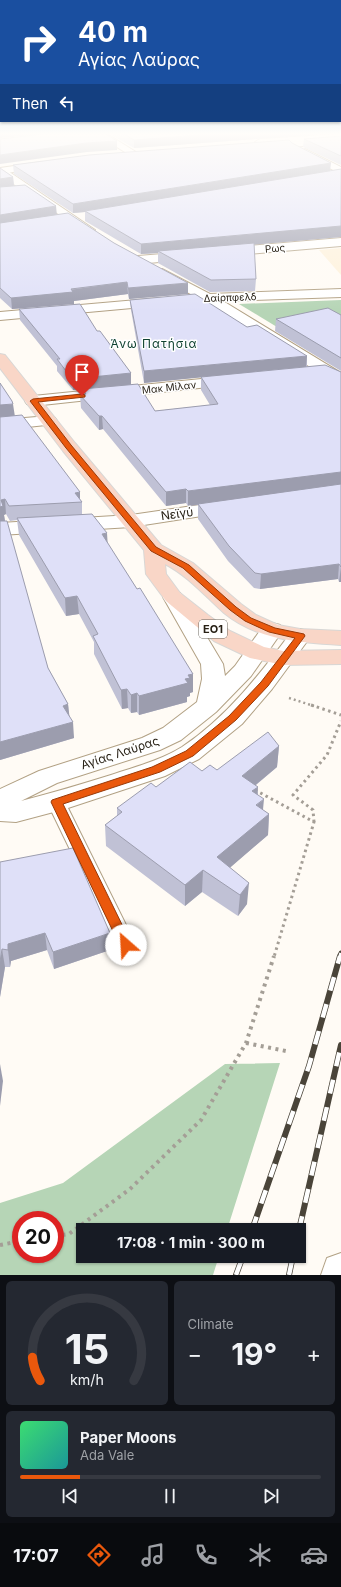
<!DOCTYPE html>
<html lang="en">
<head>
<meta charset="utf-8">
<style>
	body { margin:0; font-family:Inter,sans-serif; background:#242831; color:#f1f3f6; height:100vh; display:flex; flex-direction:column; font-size:15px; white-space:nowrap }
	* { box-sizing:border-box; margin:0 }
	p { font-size:13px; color:#9ea1a6 }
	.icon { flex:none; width:22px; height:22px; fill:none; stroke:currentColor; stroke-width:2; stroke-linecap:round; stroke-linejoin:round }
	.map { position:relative; height:1275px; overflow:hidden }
	.drawer { display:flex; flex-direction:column; gap:6px; padding:6px; background:#0d0f14; flex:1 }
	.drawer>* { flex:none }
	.guide { position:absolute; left:0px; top:0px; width:341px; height:122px; box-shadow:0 1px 3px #0004; background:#1a4fa0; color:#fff; overflow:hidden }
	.speed { position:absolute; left:12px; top:1211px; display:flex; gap:8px; font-size:20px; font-weight:700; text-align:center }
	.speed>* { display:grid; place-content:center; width:52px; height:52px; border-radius:50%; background:#171b24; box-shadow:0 1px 3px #0004; line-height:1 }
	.speed .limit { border:6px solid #d22; background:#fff; color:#111 }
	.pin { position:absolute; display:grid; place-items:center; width:34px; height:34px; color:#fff; margin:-41px -17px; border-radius:50% 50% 50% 0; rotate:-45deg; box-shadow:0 0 4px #0007 }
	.pin .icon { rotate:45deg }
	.me { position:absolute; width:44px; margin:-22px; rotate:334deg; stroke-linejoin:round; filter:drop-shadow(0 0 3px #0008) }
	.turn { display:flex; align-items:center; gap:14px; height:84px; padding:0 12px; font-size:18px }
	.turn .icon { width:52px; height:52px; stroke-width:2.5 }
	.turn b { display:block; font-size:28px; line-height:34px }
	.then { display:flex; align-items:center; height:38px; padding:0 12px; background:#0003; gap:8px; font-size:15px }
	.big { font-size:30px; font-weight:700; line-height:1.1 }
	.drawer .card { flex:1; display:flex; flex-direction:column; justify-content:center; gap:6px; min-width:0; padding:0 14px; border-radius:6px; background:#242831 }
	.drawer .dial { align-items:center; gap:0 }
	.dial svg { height:104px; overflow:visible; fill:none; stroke:#363941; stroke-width:7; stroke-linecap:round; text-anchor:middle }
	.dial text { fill:#f1f3f6; stroke:none }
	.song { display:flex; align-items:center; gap:12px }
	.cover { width:48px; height:48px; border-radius:6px; background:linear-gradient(135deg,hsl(140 70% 55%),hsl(180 70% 35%)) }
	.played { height:4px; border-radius:2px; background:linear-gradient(90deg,#ea580c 20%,#363941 20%) }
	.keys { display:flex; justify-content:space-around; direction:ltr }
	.heat { display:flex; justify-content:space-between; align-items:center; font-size:22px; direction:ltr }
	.drawer .tiles { flex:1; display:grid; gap:6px; grid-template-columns:1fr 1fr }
	.card:last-child { grid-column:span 2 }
	.trip { position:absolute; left:76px; top:1223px; width:230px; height:40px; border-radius:0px; background:#171b24; box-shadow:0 1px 3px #0004; font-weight:700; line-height:40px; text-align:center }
	.dock { display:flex; height:64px; justify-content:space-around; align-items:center; background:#090b0e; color:#9ea1a6 }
	.dock .icon { width:28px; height:28px }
	.dock .on { color:#ea580c }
	.dock b { font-size:18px; color:#f1f3f6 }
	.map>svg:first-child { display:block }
</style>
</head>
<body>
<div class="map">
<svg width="341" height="1275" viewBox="0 0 341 1275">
	<rect width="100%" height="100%" fill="#fffbf5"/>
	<polygon fill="#fef1da" points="341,248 341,275 319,250"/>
	<g fill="#b6d5b6" fill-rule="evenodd">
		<polygon points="341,300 341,325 277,327 239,304"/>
		<path d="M280 1063 227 1230H83V1256H219L213 1275H0V1203L63 1183 225 1064ZM21 1220H55V1254H21Z"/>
	</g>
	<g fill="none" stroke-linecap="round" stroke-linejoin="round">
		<defs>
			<polygon id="service" points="56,795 62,797 65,802 133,939 136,945 133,951 126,954 119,951 47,802 50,797"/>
			<g id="minor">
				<polygon points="96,134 107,134 136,152 134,154 128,154"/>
				<polygon points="341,134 341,140 260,145 255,142 260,139"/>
				<polygon points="305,149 341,167 341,174 302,154 300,152"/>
				<polygon points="0,168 5,169 95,230 93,232 85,232 0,175"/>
				<polygon points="341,238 341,246 225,256 221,255 219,252 221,249 225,248"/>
				<polygon points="187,252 191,253 193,256 191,259 138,264 134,263 132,260 134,257 138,256"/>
				<polygon points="162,269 210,294 341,289 341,297 223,301 341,373 341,385 336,383 205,302 158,276 156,273 158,270"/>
				<polygon points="160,298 165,299 167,302 165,305 0,320 0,312"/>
				<polygon points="231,376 236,378 239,381 236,384 33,406 27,404 25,401 27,398 33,396"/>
				<polygon points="49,416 55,418 57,421 55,424 0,430 0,420"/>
				<polygon points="227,501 234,503 236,507 234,511 131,527 0,535 0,523 131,515"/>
				<polygon points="341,1253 341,1275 321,1275 327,1258"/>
			</g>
			<g id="tertiary">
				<polygon points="341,137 341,143 264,149 259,146 264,143"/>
				<polygon points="42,162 46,163 47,165 46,167 0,174 0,168"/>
				<path d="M173 591 180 593 183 597 223 664 225 676 235 666 264 625 272 623 280 625 283 630 251 676 216 712 181 740 160 750 57 783 21 801C52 793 82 784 111 775 135 767 161 760 182 747 227 717 260 674 292 631L300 629 308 631 311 636 272 689 242 724 199 759 165 776 65 809 16 822 0 821V789L39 771 142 738 163 728 197 702 202 679 201 664 163 597 166 593Z"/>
			</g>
			<path id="primary" d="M0 354 5 355 75 443 161 545 193 563 241 604 256 615 278 625 300 629 341 631V645C300 643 257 640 224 613 205 596 188 576 165 564L166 574 180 593 208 615 230 631 264 647 283 651 341 650V664L283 665 250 658 214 641 166 601 146 574 144 550 63 451 0 368Z"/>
		</defs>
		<use href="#service" stroke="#b2a184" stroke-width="2"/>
		<use href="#minor" stroke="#b2a184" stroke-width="2"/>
		<use href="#tertiary" stroke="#b2a184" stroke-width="2"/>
		<use href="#primary" stroke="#d8d7d5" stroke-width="2"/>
		<polyline stroke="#a49e96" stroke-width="2.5" stroke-dasharray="2 3" stroke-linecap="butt" points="289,698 314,706"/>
		<g stroke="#a49e96" stroke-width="3" stroke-dasharray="2.5 3.5" stroke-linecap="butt">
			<polyline points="311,705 341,715"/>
			<polyline points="255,790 314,822 274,957"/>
			<polyline points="314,822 313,810 293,795 327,755 341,721"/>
		</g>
		<g stroke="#a49e96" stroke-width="4" stroke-dasharray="3 4.5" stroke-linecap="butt">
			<polyline points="246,1043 286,1051"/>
			<polyline points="55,1236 69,1234 130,1189 201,1120 246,1043 274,956"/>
			<polyline points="0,1245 21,1241"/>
		</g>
		<use href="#service" fill="#fff" fill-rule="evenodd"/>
		<use href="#minor" fill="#fff" fill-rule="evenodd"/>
		<use href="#tertiary" fill="#fff" fill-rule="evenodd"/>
		<use href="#primary" fill="#f9d6c7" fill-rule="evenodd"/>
		<defs>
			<polyline id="rail-far1" points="340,957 341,953"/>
			<g id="rail">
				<polyline points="252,1230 309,1066 340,956"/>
				<polyline points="299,1230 341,1045"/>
				<polyline points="236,1275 243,1256"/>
				<polyline points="289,1275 293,1256"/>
			</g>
		</defs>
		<use href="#rail-far1" stroke="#4a4439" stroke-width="5"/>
		<use href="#rail" stroke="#4a4439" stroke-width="6"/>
		<use href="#rail-far1" stroke="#fff" stroke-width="3.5" stroke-dasharray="11" stroke-linecap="butt"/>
		<use href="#rail" stroke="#fff" stroke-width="4.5" stroke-dasharray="14" stroke-linecap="butt"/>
	</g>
	<g fill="#c0c1d5">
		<polygon points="110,134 323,134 134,148"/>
		<polygon points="341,136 341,165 303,147 304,139"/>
		<polygon points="292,143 330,171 341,169 341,237 254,244 256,279 255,291 210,292 158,263 158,253 141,254 85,221 85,212 73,213 14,174 13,165"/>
		<polygon points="0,168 13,177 14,186 57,215 188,294 129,299 128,294 74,301 74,304 12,309 0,298"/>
		<polygon points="130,300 247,327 307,356 307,366 341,372 341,582 339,582 338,579 260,589 254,588 228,561 198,519 198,505 188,506 186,503 166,506 103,429 99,430 81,408 80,395 82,395 82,390 73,390 57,371 57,366 20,320 19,309 97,331 131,373 131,384 155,411 210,405 201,390 201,377 144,383 131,310"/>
		<polygon points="341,315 341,371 275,331 276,319"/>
		<polygon points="0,383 14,416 82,502 82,515 107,543 137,589 193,674 193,692 190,693 190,696 187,697 187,702 139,715 137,712 131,713 128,708 122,709 94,654 94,642 79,614 66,616 19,535 17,520 10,521 6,514 4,515 5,521 48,668 68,704 69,716 74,738 0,760"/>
		<polygon points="279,746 277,767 256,785 258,795 263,810 269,814 268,835 230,867 247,904 238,916 202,892 185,906 106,846 105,825 117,816 117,808 156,787 202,771 217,770"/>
		<polygon points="0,862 110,950 54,969 47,950 11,961 10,967 5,967 0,997"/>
	</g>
	<g fill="#9c9dae">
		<polygon points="0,134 45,134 0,138"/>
		<polygon points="210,134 323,134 134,148 134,140"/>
		<polygon points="117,141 117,150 87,152 0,164 0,155 86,143"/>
		<polygon points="331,163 330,171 85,211 85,212 73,213 73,204"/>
		<polygon points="13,177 14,186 0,189 0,179"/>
		<polygon points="56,206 57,216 0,225 0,215"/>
		<polygon points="341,226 341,237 161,253 158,251 158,253 141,254 141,244"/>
		<polygon points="127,282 128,294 74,301 74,304 12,309 11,298"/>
		<polygon points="188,283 188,294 129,299 128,288"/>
		<polygon points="307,356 306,367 144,383 144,371"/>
		<polygon points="131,373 131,385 73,390 72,379"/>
		<polygon points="13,404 15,417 0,419 0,405"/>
		<polygon points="99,416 102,416 103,429 99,430"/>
		<polygon points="341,472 341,486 188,506 188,491"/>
		<polygon points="186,489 186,503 166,506 166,492"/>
		<polygon points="80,492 80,502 75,493"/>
		<polygon points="5,499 6,514 4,515 5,521 0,523 0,507 1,500"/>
		<polygon points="107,533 108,550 102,534"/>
		<polygon points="339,564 338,579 260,589 261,574"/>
		<polygon points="341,567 341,582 339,582"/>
		<polygon points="77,596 79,614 66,616 65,598"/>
		<polygon points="193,674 193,692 190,693 190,696 187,697 187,702 139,715 139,696 185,679 188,675"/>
		<polygon points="127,689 128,708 122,709 121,690"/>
		<polygon points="137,693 137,712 131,713 131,695"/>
		<polygon points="68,704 70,721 63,706"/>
		<polygon points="73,722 74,738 0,760 0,742"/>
		<polygon points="279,746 277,767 241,797 242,776"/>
		<polygon points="258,787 257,805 264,799 262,820 269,814 268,835 217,879 217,857 252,791"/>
		<polygon points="203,870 202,892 185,906 185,885"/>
		<polygon points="249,883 247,904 238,916 240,895"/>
		<polygon points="45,933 47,950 11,961 10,967 8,950 8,944"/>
		<polygon points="110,933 110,950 54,969 53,952"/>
		<polygon points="2,949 5,967 0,997 0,962"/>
		<polygon points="0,1064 3,1081 0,1106"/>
	</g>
	<g fill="#dfe0f8" stroke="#9c9dae">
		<polygon points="44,134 106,134 117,141 86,143 0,155 0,139"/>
		<polygon points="124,134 210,134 134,140"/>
		<polygon points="341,136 341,156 304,139"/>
		<polygon points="289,140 292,143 331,163 73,204 13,165 89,155"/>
		<polygon points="0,168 13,177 0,179"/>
		<polygon points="341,169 341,226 141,244 85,211"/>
		<polygon points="25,185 56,206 0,215 0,187"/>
		<polygon points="68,213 114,243 188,283 128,288 127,282 71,289 73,292 11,298 0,288 0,223"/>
		<polygon points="254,243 256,279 211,280 158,251"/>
		<polygon points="195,294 247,327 257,325 307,356 144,371 130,300"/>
		<polygon points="80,304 97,331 100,331 131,373 72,379 57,359 60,359 19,309"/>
		<polygon points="328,308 341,315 341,358 276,319"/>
		<polygon points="325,365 341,372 341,472 188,491 186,489 166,492 102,416 99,416 80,395 86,394 82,389 138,384 155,411 218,404 201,377"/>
		<polygon points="0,383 12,401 13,404 0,405"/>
		<polygon points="22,415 80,492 75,493 82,502 9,506 5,499 1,500 3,506 0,507 0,417"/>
		<polygon points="341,484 341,567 339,564 261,574 255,573 229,546 198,504"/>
		<polygon points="92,514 107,533 102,534 137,589 140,588 193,674 188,675 190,678 185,679 188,683 139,696 137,693 131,695 127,689 121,690 93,636 98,634 77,596 65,598 17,518"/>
		<polygon points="0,521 7,521 48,668 68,704 63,706 73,722 0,742"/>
		<polygon points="268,732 279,746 242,776 258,787 252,791 264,799 256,805 269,814 217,857 249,883 240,895 203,870 185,885 105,825 122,812 117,808 151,783 156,787 190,762 202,771 210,765 217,770"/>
		<polygon points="73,848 110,933 53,952 45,933 8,944 8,950 2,949 0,962 0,862"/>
	</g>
	<linearGradient id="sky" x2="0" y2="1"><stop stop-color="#87c8ee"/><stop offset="0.43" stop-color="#fffdfa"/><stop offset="1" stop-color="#fffdfa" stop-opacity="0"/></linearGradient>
	<rect width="341" height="312" fill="url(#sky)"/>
	<polygon fill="#ea580c" stroke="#983908" points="82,394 85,395 85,397 38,402 71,445 156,547 189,565 236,607 251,618 275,628 304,634 305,636 268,686 236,720 193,756 160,772 63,804 132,945 130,948 126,950 121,948 51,802 52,800 152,767 186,751 229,716 261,682 295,638 269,632 245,621 230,610 183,568 151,551 66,448 30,401 33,399"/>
	<g text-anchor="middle" stroke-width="3" stroke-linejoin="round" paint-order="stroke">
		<g font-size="10" fill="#282116" stroke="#fff">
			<text transform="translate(275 248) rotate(-5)" y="4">Ρως</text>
			<text transform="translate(230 297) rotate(-2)" y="4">Δαίρπφελδ</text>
			<text transform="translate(169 387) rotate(-6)" y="4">Μακ Μίλαν</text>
		</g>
		<rect fill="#fff" stroke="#68645c" stroke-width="1" x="199" y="620" width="28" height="18" rx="3"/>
		<g font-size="11" font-weight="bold" fill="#282116">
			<text x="213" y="633">ΕΟ1</text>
		</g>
		<g font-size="12" letter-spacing="1" fill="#0f4231" stroke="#fff">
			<text x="154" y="348">Άνω Πατήσια</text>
		</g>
		<g font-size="12" fill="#282116" stroke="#fff">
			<text transform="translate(177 514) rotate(-8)" y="4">Νεϊγύ</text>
			<text transform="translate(120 753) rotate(-18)" y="4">Αγίας Λαύρας</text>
		</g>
	</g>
</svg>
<div class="speed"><div class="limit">20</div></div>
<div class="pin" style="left:82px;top:396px;background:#d93025"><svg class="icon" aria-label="arrive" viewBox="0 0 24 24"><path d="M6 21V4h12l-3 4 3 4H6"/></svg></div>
<svg class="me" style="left:126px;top:945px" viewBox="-20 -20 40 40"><circle r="19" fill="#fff"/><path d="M0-13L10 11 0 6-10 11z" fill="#ea580c"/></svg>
<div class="trip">17:08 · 1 min · 300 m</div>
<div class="guide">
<div class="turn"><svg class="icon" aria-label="right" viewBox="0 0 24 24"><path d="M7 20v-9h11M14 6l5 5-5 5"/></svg><div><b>40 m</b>Αγίας Λαύρας</div></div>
<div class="then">Then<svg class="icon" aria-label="left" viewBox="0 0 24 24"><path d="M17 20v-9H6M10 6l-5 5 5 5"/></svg></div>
</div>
</div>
<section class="drawer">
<div class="tiles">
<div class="card dial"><svg viewBox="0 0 100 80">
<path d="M14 69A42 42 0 1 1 86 69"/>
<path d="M14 69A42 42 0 0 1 8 51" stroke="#ea580c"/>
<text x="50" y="56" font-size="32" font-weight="700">15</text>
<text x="50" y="72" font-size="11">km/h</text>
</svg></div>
<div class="card"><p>Climate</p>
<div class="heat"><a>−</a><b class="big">19°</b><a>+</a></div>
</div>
<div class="card">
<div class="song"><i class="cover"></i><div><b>Paper Moons</b><p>Ada Vale</p></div></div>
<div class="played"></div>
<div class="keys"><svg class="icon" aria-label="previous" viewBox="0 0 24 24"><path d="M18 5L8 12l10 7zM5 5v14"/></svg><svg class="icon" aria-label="pause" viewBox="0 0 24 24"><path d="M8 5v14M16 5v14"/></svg><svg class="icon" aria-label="next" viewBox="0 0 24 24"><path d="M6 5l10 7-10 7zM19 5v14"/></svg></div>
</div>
</div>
</section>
<nav class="dock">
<b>17:07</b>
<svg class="icon on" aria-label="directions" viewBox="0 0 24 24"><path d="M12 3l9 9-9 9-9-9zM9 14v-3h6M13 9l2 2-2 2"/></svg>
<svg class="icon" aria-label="music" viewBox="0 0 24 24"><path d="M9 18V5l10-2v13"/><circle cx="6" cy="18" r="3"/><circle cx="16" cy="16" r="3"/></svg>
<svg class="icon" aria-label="phone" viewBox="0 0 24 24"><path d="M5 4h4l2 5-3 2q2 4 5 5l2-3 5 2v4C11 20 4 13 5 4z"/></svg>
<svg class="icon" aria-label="climate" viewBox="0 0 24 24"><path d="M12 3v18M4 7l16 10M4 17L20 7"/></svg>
<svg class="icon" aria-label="car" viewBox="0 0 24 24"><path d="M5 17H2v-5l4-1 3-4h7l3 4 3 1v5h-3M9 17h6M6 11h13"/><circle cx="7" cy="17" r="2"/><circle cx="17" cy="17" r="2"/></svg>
</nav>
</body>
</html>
